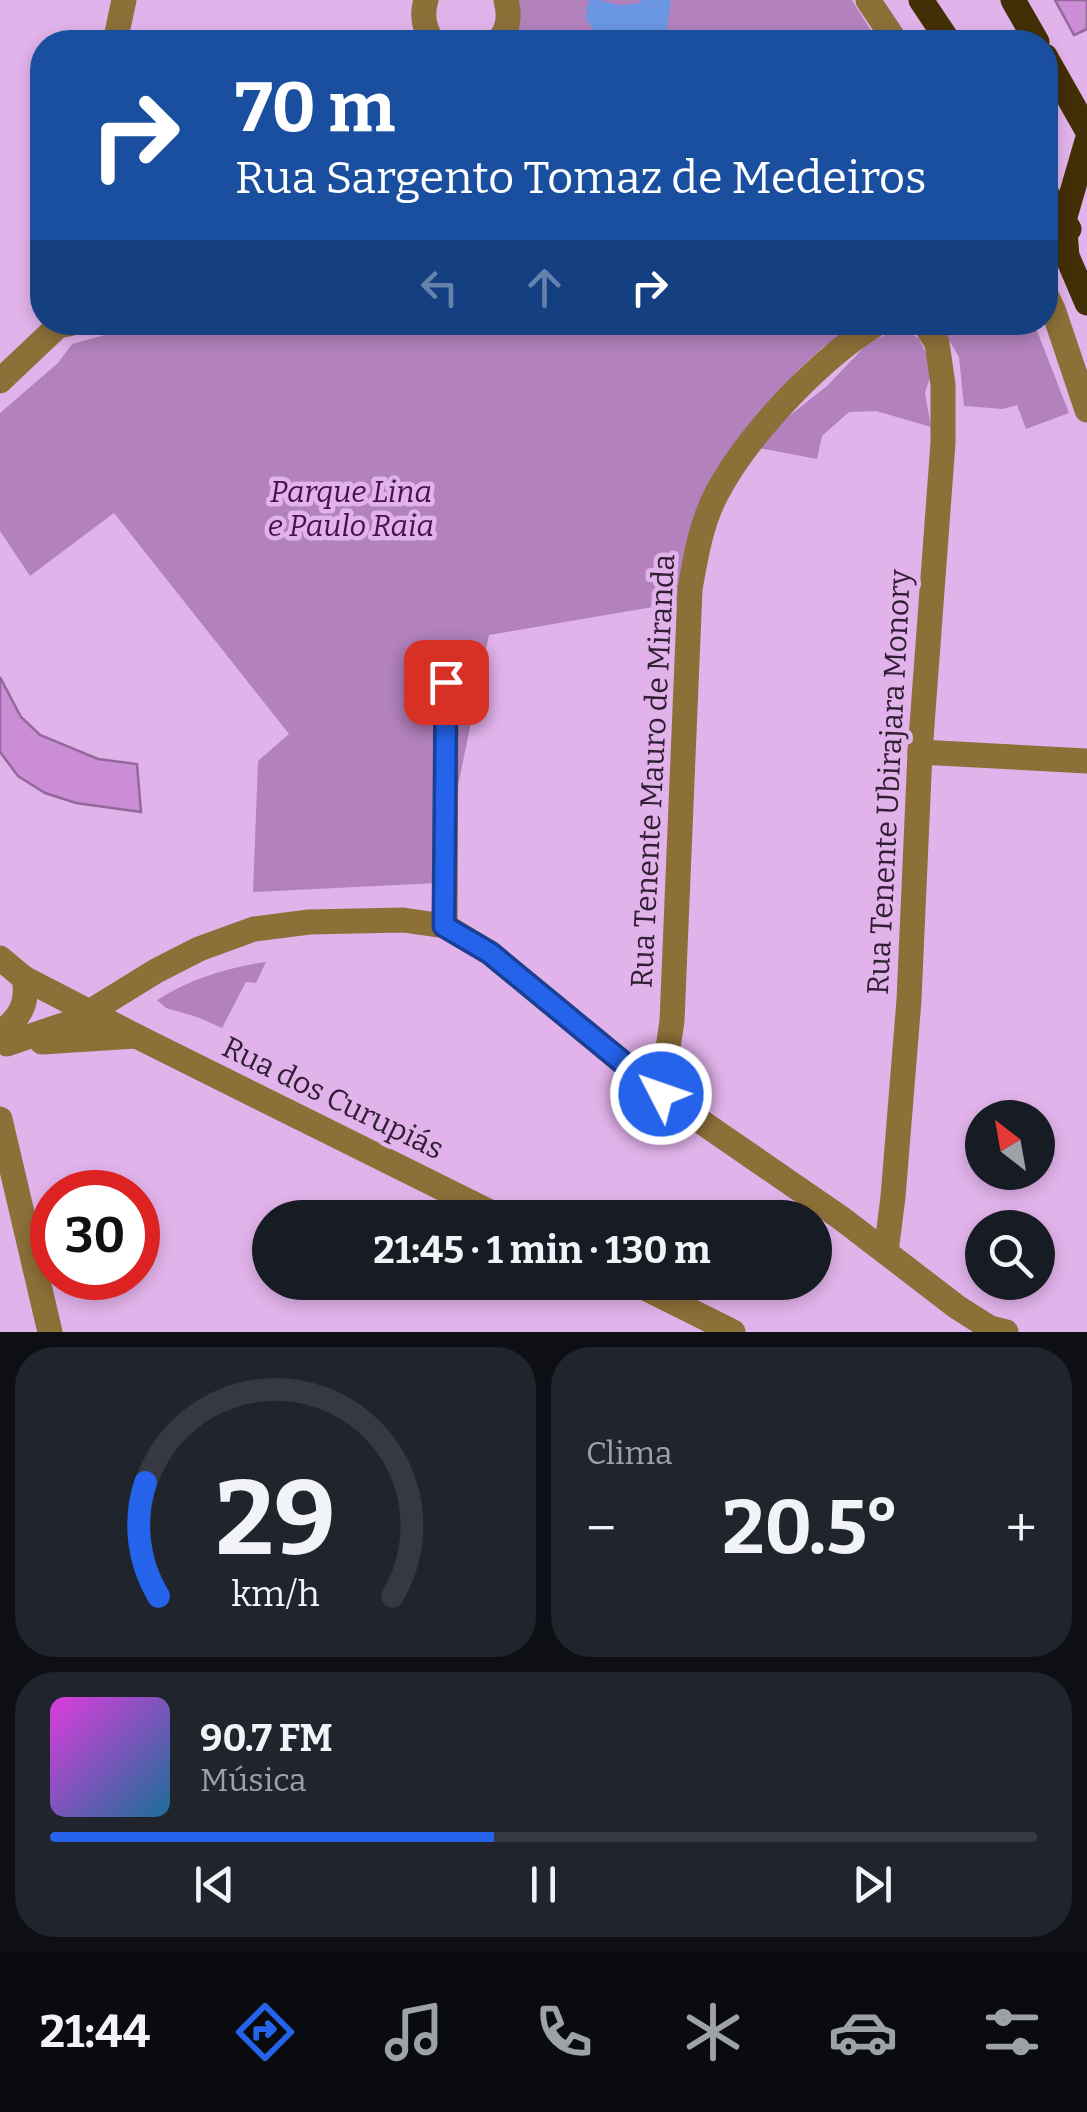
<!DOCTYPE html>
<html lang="pt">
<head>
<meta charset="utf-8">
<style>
	body { margin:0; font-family:Bitter,serif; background:#20242c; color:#f1f3f6; height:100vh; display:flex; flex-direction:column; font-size:38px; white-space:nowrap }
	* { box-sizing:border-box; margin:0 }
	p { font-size:32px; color:#9ea1a6 }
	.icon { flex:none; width:55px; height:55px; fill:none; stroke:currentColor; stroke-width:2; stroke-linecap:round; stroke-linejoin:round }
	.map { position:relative; height:1332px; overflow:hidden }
	.details { display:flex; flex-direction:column; gap:15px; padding:15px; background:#0d0f14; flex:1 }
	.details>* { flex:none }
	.banner { position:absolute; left:30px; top:30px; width:1028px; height:305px; border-radius:40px; box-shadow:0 5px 15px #0003; background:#1a4fa0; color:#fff; overflow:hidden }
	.needle { width:65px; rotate:329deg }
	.fabs { position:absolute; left:965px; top:1100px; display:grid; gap:20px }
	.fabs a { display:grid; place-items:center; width:90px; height:90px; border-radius:50%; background:#171b24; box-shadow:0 5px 15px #0003; font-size:50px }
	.speed { position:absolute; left:30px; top:1170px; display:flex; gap:20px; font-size:50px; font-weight:700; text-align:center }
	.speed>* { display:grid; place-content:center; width:130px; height:130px; border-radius:50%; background:#171b24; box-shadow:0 5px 15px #0003; line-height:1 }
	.speed .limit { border:15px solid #d22; background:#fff; color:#111 }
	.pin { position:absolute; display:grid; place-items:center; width:85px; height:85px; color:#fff; margin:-42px; border-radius:20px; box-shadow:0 5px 15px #0006 }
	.me { position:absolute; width:110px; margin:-55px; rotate:311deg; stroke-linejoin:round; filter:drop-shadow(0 0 8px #0008) }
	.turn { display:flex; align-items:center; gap:35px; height:210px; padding:0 40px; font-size:45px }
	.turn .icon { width:130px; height:130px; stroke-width:2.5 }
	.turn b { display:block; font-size:70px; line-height:85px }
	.lanes { display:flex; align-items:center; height:95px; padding:0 40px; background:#0003; justify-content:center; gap:50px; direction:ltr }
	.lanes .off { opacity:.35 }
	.big { font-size:75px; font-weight:700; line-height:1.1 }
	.details .widget { flex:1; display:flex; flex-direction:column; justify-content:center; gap:15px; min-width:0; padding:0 35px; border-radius:40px; background:#20242c }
	.details .dial { align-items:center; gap:0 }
	.dial svg { height:260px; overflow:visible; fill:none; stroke:#363941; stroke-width:7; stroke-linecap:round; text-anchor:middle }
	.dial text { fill:#f1f3f6; stroke:none }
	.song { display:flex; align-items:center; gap:30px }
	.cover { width:120px; height:120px; border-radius:15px; background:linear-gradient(135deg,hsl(300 70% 55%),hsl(200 70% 35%)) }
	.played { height:10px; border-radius:5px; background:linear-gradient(90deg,#2563eb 45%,#363941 45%) }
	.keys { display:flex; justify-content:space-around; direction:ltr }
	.heat { display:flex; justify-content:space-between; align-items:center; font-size:55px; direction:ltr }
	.details .tiles { flex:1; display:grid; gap:15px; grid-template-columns:1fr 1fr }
	.widget:last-child { grid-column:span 2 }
	.trip { position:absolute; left:252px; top:1200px; width:580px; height:100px; border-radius:50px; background:#171b24; box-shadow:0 5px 15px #0003; font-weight:700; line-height:100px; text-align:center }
	.dock { display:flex; height:160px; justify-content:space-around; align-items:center; background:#090b0e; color:#9ea1a6 }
	.dock .icon { width:70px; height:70px }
	.dock .active { color:#2563eb }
	.dock b { font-size:45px; color:#f1f3f6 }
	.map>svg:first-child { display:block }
</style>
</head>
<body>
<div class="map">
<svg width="1087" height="1332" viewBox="0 0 1087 1332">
	<rect width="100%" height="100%" fill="#e2b3eb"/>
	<g fill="#b381bc">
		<polygon points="510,0 852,0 878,42 506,42"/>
		<polygon points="148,323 862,323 823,347 798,370 728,459 682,602 489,635 438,883 253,892 258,761 289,734 114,513 30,576 0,531 0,413 58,363 72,344"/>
		<polygon points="939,323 1034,323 1069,413 1026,429 1017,405 1003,409 964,406 959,357"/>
		<polygon points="900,329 919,338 926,353 931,374 925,393 931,427 876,411 849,412 822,436 817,459 759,448 784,420 827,386 869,342"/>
		<path d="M266 962 256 983 246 982 222 1028 197 1017 166 1008 157 1000C190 979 229 967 266 962Z"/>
	</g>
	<polygon fill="#6a96e2" points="588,0 600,0 618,5 636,4 643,0 671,0 665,42 601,42 585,17 588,13 585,8 589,4"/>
	<g fill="#cb8dd6" stroke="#93689b" stroke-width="2.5">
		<polygon points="1055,0 1087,0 1087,29 1074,35"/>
		<polygon points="0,677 21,717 40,735 98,759 137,764 141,812 76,803 45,793 18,776 0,752"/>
	</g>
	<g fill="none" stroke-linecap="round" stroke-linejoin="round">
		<g stroke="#8d6f38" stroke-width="25">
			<path d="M426 0C421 16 424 29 433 42"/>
			<polyline points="868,0 896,42"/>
			<polyline points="115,42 124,0"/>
			<path d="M498 42C509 29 510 16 506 0"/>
			<polyline points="1045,293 1053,309 1087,410"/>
			<polyline points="0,381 58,326 78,322"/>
			<polyline points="920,752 1087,761"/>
			<polyline points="445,926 446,682"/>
			<polyline points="0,958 24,978 136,1036 502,1218"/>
			<path d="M0 1033C20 1018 29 1003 24 978"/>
			<polyline points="42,1042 136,1036"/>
			<polyline points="7,1044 75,1021 156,971 199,949 254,929 309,922 403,920 445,926 490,953 661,1094 841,1218 957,1307 990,1328 1006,1332"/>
			<path d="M661 1094 672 1021 690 589C696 556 701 523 717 493 748 434 822 356 880 322"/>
			<polyline points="0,1119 50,1332"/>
			<polyline points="886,1252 893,1197 909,1000 920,752 943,443 943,385 937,343 927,327 920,322"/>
			<polyline points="633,1282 733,1332"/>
		</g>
		<g stroke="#432f05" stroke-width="25">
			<polyline points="921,0 949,42"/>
			<polyline points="1013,0 1037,42"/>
			<polyline points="1045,56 1087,130"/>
			<polyline points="1087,141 1064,220 1067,256 1087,303"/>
			<polyline points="1045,191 1069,229"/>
		</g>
	</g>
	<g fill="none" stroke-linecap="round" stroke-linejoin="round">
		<defs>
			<polyline id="route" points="446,682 444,926 490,953 661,1094"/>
		</defs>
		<use href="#route" stroke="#184099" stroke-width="25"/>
		<use href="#route" stroke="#2563eb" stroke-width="18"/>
	</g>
	<g text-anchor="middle" stroke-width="9" stroke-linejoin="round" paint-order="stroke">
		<g font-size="30" font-style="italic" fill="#480f53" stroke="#e2b3eb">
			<text x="351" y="502">Parque Lina<tspan x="351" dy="34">e Paulo Raia</tspan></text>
		</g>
		<g font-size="30" fill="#301e33" stroke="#e2b3eb">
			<text transform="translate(653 771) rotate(-87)" y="10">Rua Tenente Mauro de Miranda</text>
			<text transform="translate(889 782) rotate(-87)" y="10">Rua Tenente Ubirajara Monory</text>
			<text transform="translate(333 1098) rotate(26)" y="10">Rua dos Curupiás</text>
		</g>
	</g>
</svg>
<div class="fabs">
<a><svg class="needle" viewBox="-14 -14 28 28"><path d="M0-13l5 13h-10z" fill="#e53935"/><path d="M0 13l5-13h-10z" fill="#9ea1a6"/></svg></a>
<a><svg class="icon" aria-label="search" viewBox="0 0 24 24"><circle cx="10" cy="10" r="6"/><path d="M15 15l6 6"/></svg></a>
</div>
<div class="speed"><div class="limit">30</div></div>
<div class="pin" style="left:446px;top:682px;background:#d93025"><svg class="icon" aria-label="arrive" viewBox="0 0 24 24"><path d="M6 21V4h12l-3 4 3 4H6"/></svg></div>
<svg class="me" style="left:661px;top:1094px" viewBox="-20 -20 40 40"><circle r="17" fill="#2563eb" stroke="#fff" stroke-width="3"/><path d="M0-11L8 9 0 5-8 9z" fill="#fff"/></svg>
<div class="trip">21:45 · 1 min · 130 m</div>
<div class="banner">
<div class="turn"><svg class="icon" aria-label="right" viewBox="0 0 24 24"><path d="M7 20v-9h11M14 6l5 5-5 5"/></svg><div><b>70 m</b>Rua Sargento Tomaz de Medeiros</div></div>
<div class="lanes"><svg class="icon off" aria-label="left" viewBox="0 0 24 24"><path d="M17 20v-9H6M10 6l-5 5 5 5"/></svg><svg class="icon off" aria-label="ahead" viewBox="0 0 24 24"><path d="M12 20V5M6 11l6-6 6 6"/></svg><svg class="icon" aria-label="right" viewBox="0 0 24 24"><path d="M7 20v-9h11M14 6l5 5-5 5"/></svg></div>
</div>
</div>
<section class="details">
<div class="tiles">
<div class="widget dial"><svg viewBox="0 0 100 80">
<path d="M14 69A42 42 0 1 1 86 69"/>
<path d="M14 69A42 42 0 0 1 10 34" stroke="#2563eb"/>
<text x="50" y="56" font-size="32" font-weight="700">29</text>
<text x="50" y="72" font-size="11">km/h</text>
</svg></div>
<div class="widget"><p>Clima</p>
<div class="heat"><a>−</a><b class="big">20.5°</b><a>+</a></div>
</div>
<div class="widget">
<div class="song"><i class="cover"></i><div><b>90.7 FM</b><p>Música</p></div></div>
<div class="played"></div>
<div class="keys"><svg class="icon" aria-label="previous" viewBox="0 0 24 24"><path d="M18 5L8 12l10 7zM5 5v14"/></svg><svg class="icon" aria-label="pause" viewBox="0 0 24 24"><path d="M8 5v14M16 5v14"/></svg><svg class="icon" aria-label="next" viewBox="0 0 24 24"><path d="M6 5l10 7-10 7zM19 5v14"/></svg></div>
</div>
</div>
</section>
<nav class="dock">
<b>21:44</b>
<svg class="icon active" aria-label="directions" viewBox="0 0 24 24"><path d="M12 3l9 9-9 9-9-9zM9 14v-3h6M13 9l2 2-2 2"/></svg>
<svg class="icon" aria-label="music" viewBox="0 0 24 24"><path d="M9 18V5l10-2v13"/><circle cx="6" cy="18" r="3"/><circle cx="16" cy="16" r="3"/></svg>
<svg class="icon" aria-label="phone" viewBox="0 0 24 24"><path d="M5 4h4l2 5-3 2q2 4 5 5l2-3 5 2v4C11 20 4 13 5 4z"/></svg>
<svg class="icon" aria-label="climate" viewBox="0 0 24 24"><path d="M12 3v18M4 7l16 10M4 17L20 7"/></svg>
<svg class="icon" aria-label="car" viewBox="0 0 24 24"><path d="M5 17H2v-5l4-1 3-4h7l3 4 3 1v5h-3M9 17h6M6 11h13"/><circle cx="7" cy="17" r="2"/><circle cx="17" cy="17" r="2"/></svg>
<svg class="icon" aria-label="filters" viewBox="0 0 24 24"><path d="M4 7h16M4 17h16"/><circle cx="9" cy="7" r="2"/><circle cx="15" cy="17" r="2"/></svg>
</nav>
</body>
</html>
